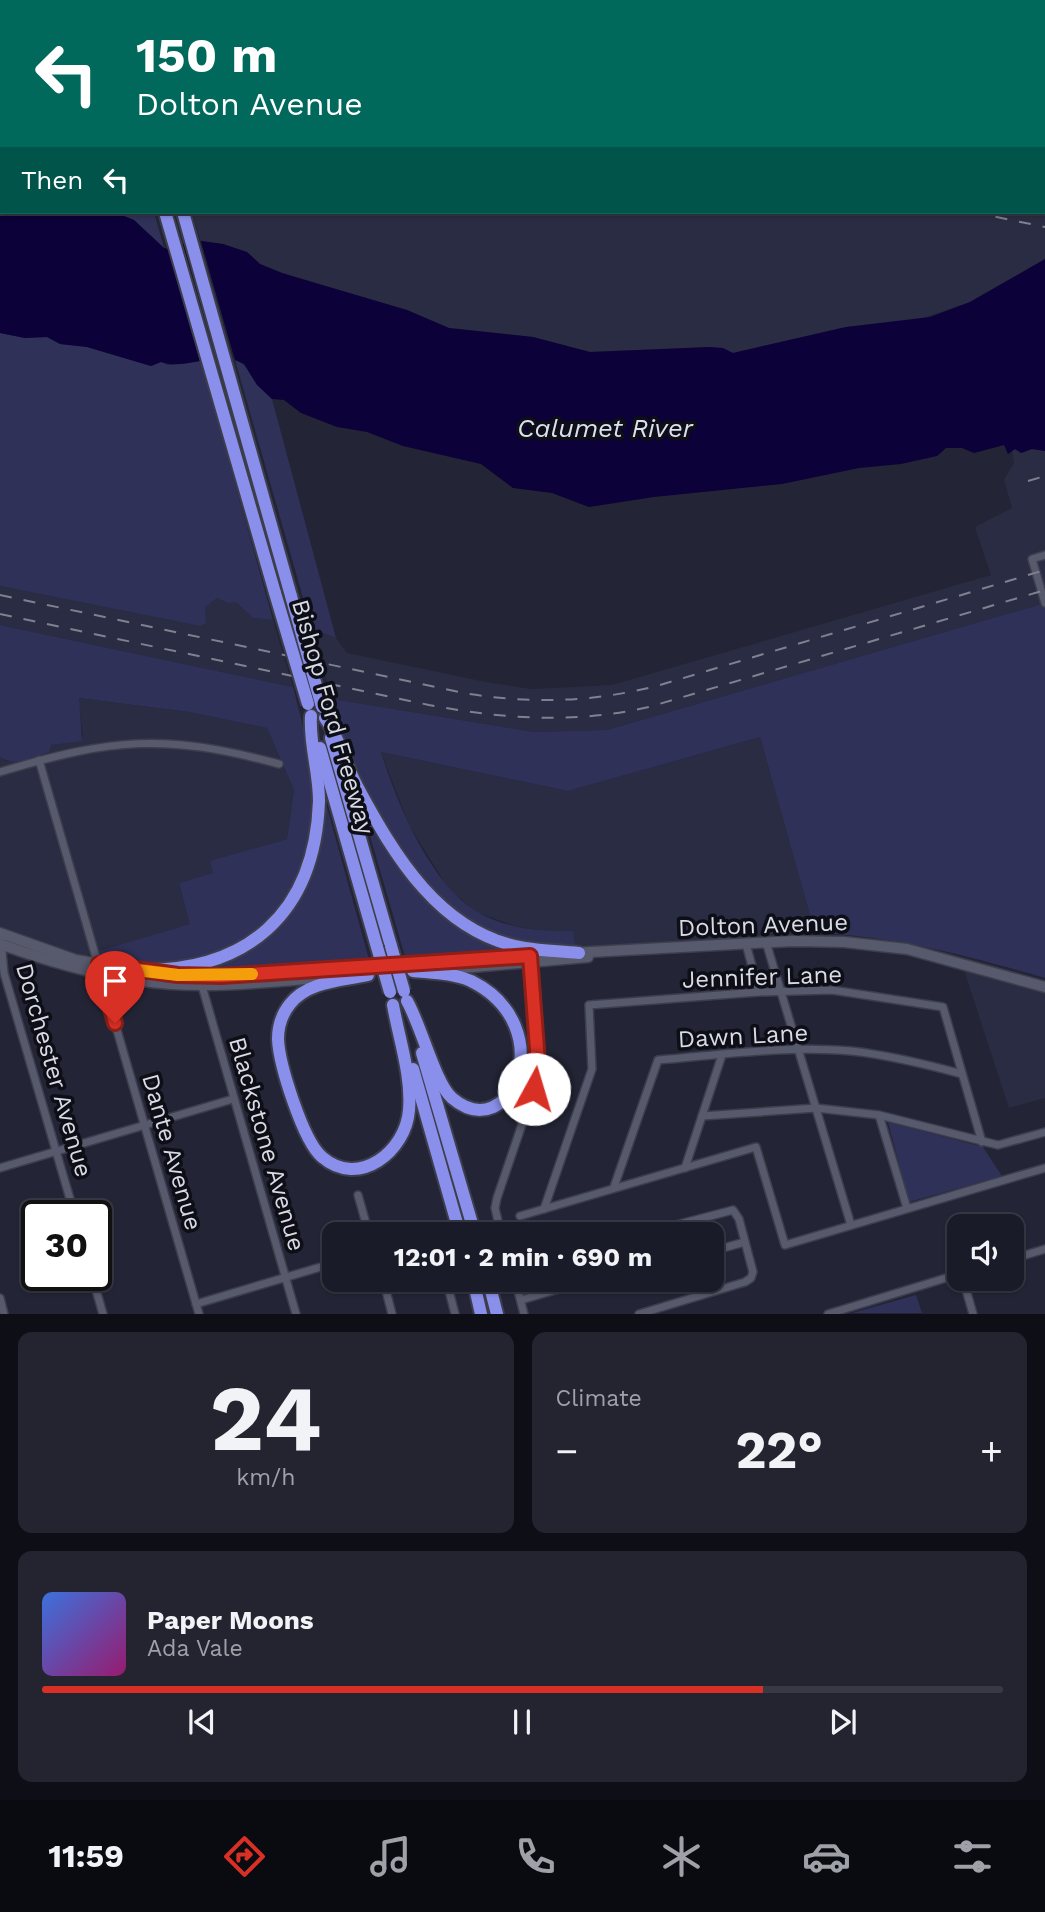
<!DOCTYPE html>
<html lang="en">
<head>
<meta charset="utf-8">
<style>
	body { margin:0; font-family:"Work Sans",sans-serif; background:#232430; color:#f1f3f6; height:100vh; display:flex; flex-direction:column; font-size:26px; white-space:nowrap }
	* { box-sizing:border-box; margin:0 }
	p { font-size:23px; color:#9fa1a8 }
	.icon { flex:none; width:38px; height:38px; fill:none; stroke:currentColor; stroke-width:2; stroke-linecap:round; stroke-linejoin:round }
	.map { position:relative; height:1314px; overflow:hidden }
	.side { display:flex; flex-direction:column; gap:18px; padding:18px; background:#0e0f16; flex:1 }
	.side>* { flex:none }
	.banner { position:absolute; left:0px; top:0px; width:1046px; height:214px; box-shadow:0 2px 5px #0004,0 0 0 2px #383945; background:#00695c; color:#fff; overflow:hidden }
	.tools { position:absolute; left:947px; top:1214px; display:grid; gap:14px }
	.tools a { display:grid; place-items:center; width:77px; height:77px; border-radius:14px; background:#1a1b28; box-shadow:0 2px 5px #0004,0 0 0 2px #383945; font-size:35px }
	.speed { position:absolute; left:21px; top:1200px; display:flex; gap:14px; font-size:35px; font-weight:700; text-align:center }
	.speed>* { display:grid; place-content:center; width:91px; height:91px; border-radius:50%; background:#1a1b28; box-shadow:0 2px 5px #0004,0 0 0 2px #383945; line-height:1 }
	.speed .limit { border:4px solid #111; border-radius:10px; background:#fff; color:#111 }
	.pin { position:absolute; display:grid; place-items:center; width:60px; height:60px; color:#fff; margin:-72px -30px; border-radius:50% 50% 50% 0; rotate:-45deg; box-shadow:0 0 7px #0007 }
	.pin .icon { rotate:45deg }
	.me { position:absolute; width:77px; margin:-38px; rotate:6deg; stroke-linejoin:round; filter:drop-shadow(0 0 5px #0008) }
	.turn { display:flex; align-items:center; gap:24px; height:147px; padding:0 21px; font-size:32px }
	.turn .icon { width:91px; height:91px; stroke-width:2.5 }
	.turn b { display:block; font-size:49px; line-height:60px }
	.then { display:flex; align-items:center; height:66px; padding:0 21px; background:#0003; gap:14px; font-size:26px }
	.big { font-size:52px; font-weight:700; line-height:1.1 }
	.side .tile { flex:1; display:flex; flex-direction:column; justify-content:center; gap:10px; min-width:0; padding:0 24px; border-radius:14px; background:#232430 }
	.side .dial { align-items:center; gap:0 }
	.dial b { font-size:91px; line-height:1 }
	.song { display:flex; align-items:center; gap:21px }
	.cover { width:84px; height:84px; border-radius:10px; background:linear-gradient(135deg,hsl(220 70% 55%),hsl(320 70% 35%)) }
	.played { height:7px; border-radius:4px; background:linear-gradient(90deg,#d93025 75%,#383945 75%) }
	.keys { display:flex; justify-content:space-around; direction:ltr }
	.heat { display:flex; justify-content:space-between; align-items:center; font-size:38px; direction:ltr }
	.side .tiles { flex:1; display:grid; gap:18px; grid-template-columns:1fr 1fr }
	.tile:last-child { grid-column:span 2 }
	.trip { position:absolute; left:322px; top:1222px; width:402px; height:70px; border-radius:14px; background:#1a1b28; box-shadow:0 2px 5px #0004,0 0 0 2px #383945; font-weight:700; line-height:70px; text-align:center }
	.menu { display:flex; height:112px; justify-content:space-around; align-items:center; background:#0a0b10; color:#9fa1a8 }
	.menu .icon { width:49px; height:49px }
	.menu .active { color:#d93025 }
	.menu b { font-size:32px; color:#f1f3f6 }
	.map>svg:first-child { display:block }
</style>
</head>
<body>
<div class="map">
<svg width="1045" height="1314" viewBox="0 0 1045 1314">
	<rect width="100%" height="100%" fill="#232435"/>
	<g fill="#2a2c43">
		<polygon points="129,0 1045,0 1045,259 970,302 916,320 846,327 733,353 710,347 590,352 533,337 449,328 407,310 301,280 260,264 247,252 223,244 201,242 192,212 1045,212 1045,2"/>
		<polygon points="1019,448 1023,453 1032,449 1045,451 1045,603 607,730 534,732 332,699 312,629 336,638 347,653 486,682 531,689 612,685 991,575 975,527 1012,508 1004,480 1014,463 1012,450"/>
		<polygon points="0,586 200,626 205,607 216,598 236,602 253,618 273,620 293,687 0,625"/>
		<polygon points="78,698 189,712 267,728 294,790 287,839 211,861 214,873 179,883 191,924 83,956 0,929 0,757 6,761 51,745 75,741 83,736"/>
		<polygon points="760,737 815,933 573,948 558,934 515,926 476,912 448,888 409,825 381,752 568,791"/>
		<polygon points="964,970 1045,993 1045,1098 1009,1108"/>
	</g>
	<g fill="#2f3158">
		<polygon points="0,0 96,2 2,2 2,179"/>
		<polygon points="114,212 154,212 164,248 134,220"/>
		<polygon points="0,333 25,338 47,337 60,344 87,347 151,366 161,362 168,365 201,361 273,620 253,618 236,602 228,603 217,598 205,607 206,623 200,626 0,586"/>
		<path d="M235 360C250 364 259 388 272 399L336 638 312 629Z"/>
		<path d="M1045 603V978C969 956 895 936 815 933L760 737 568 791 381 752C397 803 429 882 476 911 505 929 543 932 573 931L575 945 573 948C544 945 515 943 489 931 405 892 354 784 332 699L534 732 607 730Z"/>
		<path d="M0 625 293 687C310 751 331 840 289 899 283 907 274 914 266 922 251 937 230 952 209 958 175 966 142 960 108 963L101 959 99 951 190 924 179 883 213 873 210 861 287 839 294 790 267 728 189 712 79 698 82 741 51 745 49 752C33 757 14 767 0 757Z"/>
		<path d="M323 807H327L370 963 221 972 190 970C233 963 272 937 296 901 307 884 317 829 323 807Z"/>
		<polygon points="367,814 408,878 427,900 510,950 406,960 364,815"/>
		<polygon points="888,1122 983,1147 1002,1176 909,1202"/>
		<polygon points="916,1295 922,1313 852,1313"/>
	</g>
	<path fill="#0c0139" d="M0 179 2 212H114L134 220 164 248 169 249 195 240 223 244 247 252 260 264 282 273 407 310 449 328 533 337 590 352 710 347 723 348 733 353 846 327 930 317 970 302 1045 259V451L1032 449 1021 453 1015 449 1008 454 1004 445 974 453 962 448H946L937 456 901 464 859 468 782 484 654 497 589 507 552 493 513 488 481 464 403 446 367 432 337 427 301 413 284 400 272 399 257 385 244 364 235 360 234 356C210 355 182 370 161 362L151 366 87 347 60 344 47 337 25 338 0 333Z"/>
	<g fill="#232435">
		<polygon points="190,237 200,238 236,364 230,359 219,360 184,240"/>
		<polygon points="182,241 217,360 201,365 167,245"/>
	</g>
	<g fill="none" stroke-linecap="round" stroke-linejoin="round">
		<defs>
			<g id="street">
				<polyline points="1045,555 1032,559 1045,603"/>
				<polyline points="39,760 199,1314"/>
				<path d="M0 772C113 738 164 733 279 764"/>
				<polyline points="1,940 4,973 75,1216"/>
				<polyline points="766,942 851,1225"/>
				<polyline points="746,944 759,992"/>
				<polyline points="202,986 296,1314"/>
				<polyline points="879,1115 907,1208"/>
				<polyline points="702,1116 816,1108 879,1115 998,1145 1045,1132"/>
				<polyline points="0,1168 233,1099"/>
				<polyline points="685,1168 722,1055"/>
				<path d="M614 1187 658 1060C721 1055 788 1045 851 1051 889 1055 925 1064 962 1074"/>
				<polyline points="358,1195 369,1234"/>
				<polyline points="544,1209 592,1069 589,1005 759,992 832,990 943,1007 982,1142"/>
				<polyline points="520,1216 756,1147 785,1245 1045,1168"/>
				<polyline points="501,1234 495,1208 497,1198 534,1089 538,1062 530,960"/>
				<polyline points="712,1251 745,1242"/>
				<polyline points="1012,1259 1045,1249"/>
				<polyline points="92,1276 103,1314"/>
				<polyline points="383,1279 392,1314"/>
				<polyline points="446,1279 455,1314"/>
				<polyline points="515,1279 524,1314"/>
				<polyline points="963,1279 973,1314"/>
				<polyline points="0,1298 4,1314"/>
				<polyline points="521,1300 593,1279"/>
				<polyline points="196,1304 334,1263"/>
				<polyline points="639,1314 745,1282 751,1278 753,1272 739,1219 733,1210 642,1234"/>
				<polyline points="828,1314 959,1274"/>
			</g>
			<g id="secondary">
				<polyline points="0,933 76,960 141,971"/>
				<path d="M0 944C55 964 112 980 171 984 226 988 282 980 337 977"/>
				<polyline points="572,953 793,941 844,942 907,949 1045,987"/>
				<polyline points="439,970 588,957"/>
				<polyline points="160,973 221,976 546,955"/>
			</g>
			<g id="highway">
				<polyline points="104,0 105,2"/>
				<polyline points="119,0 120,2"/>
				<polyline points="165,212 275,593"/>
				<polyline points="183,212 291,596"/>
				<path d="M325 718C340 739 345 763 357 786 394 855 440 934 525 948 543 951 561 951 579 953"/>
				<polyline points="331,738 391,946"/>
				<polyline points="320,748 377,947"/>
				<path d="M135 970C247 973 315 914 319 801 319 771 309 744 311 716"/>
				<path d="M368 975C342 981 308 981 290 1004 282 1014 278 1026 278 1039 279 1064 303 1141 322 1157 359 1189 406 1151 409 1110 412 1076 399 1039 393 1005"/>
				<path d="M407 1001C421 1025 435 1083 452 1098 511 1148 562 1026 471 981 453 973 432 973 413 971"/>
				<polyline points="422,1053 475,1234"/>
				<polyline points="413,1069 460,1234"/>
				<polyline points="473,1279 481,1314"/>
				<polyline points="488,1279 497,1314"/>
			</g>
		</defs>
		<use href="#street" stroke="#3d3e4c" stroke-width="10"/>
		<use href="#secondary" stroke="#3d3e4c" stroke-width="13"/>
		<use href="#highway" stroke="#3d3e4c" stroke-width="16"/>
		<use href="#street" stroke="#57596c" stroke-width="7"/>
		<use href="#secondary" stroke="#57596c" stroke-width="10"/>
		<use href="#highway" stroke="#8a8feb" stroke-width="12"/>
		<g stroke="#7f818f" stroke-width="2" stroke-dasharray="12 12" stroke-linecap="butt">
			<polyline points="47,0 52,2"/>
			<polyline points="972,212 1045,227"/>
			<polyline points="1028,481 1045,476"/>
			<path d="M0 595 469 694C535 704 596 702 660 685L1045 570"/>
			<path d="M0 614 429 705C504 719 574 724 649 707L1045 590"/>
		</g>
		<defs>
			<g id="highway-bridge">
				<polyline points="275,593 308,704"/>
				<polyline points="291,596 322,707"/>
				<polyline points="391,946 404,991"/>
				<polyline points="377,947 390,992"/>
			</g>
		</defs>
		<use href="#highway-bridge" stroke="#3d3e4c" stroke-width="16" stroke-linecap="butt"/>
		<use href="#highway-bridge" stroke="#8a8feb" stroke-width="12"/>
	</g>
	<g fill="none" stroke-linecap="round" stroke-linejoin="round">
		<defs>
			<polyline id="route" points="115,1023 99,964 178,975 221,976 530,956 538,1062 534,1089"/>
		</defs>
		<use href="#route" stroke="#8d1f18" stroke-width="18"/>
		<use href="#route" stroke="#d93025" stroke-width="12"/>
		<polyline stroke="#f59e0b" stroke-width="12" points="127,969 178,975 252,974"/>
	</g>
	<g text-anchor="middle" stroke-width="7" stroke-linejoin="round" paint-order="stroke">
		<g font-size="24" fill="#d8dae5" stroke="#0d0e16">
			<text transform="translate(333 717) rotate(74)" y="8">Bishop Ford Freeway</text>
			<text transform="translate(763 925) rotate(-2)" y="8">Dolton Avenue</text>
			<text transform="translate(762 977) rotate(-2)" y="8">Jennifer Lane</text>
			<text transform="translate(743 1036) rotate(-3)" y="8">Dawn Lane</text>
			<text transform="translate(54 1070) rotate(74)" y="8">Dorchester Avenue</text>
			<text transform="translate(267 1144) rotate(74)" y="8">Blackstone Avenue</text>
			<text transform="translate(172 1152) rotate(74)" y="8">Dante Avenue</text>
		</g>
		<g font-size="26" font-style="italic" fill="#dcdff2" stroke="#0d0e16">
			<text x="605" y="437">Calumet River</text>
		</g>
	</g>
</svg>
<div class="tools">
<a><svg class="icon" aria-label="sound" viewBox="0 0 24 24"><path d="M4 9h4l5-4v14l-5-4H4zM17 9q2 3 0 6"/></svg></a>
</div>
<div class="speed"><div class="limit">30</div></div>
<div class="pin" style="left:115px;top:1023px;background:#d93025"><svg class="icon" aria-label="arrive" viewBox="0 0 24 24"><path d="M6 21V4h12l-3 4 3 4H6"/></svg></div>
<svg class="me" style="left:534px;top:1089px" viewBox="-20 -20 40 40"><circle r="19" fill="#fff"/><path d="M0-13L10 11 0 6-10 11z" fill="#d93025"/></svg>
<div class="trip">12:01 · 2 min · 690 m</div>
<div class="banner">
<div class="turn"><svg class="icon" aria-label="left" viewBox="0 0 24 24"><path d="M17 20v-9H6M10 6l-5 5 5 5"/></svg><div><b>150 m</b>Dolton Avenue</div></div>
<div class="then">Then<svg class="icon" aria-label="left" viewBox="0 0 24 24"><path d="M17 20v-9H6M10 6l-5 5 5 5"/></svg></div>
</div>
</div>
<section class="side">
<div class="tiles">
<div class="tile dial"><b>24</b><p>km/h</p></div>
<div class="tile"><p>Climate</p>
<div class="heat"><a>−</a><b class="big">22°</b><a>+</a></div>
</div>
<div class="tile">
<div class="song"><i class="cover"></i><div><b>Paper Moons</b><p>Ada Vale</p></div></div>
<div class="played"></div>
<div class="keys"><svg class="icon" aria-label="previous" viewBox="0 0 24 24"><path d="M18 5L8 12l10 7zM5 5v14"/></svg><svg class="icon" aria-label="pause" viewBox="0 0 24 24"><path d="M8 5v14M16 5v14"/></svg><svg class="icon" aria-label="next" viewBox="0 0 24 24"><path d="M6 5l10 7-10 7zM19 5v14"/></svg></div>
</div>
</div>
</section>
<nav class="menu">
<b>11:59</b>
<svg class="icon active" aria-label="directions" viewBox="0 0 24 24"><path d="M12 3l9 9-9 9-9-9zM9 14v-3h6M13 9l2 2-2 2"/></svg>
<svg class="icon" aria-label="music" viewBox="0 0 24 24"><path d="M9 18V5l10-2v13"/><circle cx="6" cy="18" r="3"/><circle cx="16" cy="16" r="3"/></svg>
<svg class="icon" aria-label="phone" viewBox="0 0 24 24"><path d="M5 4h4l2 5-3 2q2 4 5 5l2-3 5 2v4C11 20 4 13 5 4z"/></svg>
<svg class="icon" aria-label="climate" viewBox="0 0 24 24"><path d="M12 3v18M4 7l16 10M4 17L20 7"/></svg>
<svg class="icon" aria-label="car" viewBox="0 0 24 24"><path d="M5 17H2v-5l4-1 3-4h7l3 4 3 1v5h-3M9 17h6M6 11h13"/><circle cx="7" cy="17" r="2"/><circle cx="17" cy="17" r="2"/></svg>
<svg class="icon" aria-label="filters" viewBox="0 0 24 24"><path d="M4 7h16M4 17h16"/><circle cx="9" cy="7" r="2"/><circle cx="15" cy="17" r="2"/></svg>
</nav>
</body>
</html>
